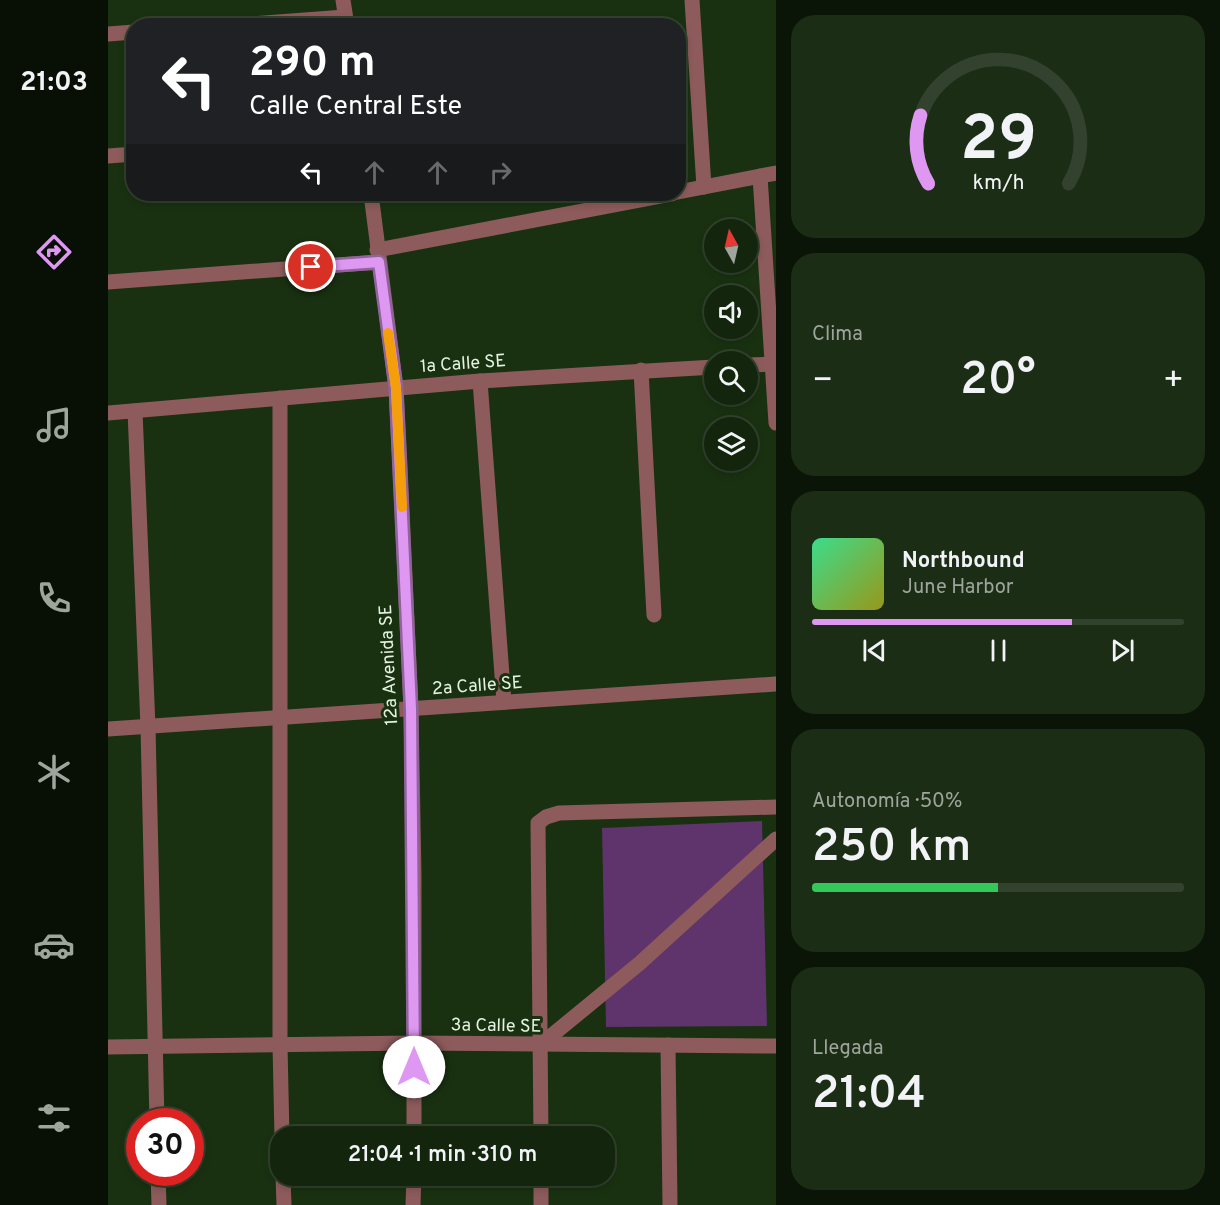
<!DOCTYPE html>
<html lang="es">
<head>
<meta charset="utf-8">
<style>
	body { margin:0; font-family:Overpass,sans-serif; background:#1c2d16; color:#f1f3f6; height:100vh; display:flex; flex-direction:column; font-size:22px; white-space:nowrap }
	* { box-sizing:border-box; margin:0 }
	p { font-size:20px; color:#9da59d }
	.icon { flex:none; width:33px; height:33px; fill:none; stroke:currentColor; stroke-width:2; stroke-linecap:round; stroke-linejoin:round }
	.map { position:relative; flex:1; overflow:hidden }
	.side { display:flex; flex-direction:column; gap:15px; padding:15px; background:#0a1407; width:444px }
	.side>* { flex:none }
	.hud { position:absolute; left:18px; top:18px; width:560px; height:183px; border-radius:24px; box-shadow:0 3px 9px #0003,0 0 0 2px #32422e; background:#202124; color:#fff; overflow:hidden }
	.needle { width:39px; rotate:352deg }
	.tools { position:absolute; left:596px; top:219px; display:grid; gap:12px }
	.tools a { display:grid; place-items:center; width:54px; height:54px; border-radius:50%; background:#13250d; box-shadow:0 3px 9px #0003,0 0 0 2px #32422e; font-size:30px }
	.speed { position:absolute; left:18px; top:1108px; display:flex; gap:12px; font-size:30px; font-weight:700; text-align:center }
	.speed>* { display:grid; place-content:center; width:78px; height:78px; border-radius:50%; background:#13250d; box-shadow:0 3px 9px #0003,0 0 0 2px #32422e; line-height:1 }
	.speed .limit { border:9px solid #d22; background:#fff; color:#111 }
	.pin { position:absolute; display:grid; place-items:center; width:51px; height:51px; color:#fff; margin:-26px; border:3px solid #fff; border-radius:50%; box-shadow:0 2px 6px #0007 }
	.me { position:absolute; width:66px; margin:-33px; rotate:0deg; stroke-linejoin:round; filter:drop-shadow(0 0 4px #0008) }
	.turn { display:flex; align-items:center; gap:21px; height:126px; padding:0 24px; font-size:27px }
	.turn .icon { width:78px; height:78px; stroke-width:2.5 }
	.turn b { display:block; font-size:42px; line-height:51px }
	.lanes { display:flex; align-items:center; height:57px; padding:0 24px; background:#0003; justify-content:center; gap:30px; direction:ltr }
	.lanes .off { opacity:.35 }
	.big { font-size:45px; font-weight:600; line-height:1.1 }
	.side .card { flex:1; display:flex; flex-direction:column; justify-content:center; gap:9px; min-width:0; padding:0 21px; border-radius:24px; background:#1c2d16 }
	.side .dial { align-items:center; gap:0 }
	.dial svg { height:156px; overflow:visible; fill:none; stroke:#32422e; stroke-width:7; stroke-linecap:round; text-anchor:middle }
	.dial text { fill:#f1f3f6; stroke:none }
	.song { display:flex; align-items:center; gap:18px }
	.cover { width:72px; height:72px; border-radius:9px; background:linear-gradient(135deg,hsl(150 70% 55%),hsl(60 70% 35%)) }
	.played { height:6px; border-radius:3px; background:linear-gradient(90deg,#de98f2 70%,#32422e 70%) }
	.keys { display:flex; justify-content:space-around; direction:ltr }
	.heat { display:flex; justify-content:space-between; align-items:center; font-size:33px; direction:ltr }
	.charge { height:9px; border-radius:4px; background:linear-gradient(90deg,#34c759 50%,#32422e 0) }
	.trip { position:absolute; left:162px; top:1126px; width:345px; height:60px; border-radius:24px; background:#13250d; box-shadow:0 3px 9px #0003,0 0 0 2px #32422e; font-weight:600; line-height:60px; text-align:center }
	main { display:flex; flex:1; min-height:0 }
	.tabs { display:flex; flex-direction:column; width:108px; justify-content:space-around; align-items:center; background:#080f05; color:#9da59d }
	.tabs .icon { width:42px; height:42px }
	.tabs .current { color:#de98f2 }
	.tabs b { font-size:27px; color:#f1f3f6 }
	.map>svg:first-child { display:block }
</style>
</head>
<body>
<main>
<nav class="tabs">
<b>21:03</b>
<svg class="icon current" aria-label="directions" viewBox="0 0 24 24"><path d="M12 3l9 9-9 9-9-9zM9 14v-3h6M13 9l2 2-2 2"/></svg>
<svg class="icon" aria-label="music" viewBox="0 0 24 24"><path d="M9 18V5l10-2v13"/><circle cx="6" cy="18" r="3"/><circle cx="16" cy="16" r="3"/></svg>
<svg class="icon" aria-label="phone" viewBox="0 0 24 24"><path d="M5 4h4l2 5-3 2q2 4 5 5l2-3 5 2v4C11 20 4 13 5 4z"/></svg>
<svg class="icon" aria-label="climate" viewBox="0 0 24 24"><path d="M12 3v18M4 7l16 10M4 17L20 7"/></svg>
<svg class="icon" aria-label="car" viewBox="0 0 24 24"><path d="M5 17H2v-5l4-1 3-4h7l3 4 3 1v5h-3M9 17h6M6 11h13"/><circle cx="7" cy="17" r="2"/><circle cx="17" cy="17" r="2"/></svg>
<svg class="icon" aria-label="filters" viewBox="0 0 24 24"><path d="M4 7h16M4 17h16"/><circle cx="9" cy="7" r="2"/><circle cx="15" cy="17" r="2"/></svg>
</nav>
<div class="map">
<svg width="668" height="1205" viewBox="0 0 668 1205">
	<rect width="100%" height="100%" fill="#193111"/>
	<polygon fill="#5f336b" points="654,821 659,1026 498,1027 494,828"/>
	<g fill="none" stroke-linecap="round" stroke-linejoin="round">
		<g stroke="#8d5b5c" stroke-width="15">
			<polyline points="235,0 239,26"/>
			<polyline points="584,0 596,187"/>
			<polyline points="115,26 237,17"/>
			<polyline points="0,34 26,32"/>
			<polyline points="0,156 26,154"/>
			<polyline points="652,176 668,423"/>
			<polyline points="570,192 668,173"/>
			<polyline points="263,194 288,388 292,466 303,709 306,875 306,1137"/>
			<polyline points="269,250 564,194"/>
			<polyline points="0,282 271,262"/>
			<polyline points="639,365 668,364"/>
			<polyline points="533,370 546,615"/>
			<polyline points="372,381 396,702"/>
			<polyline points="172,398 172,1045 174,1137"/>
			<polyline points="27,411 40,727 49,1122"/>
			<polyline points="0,413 372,381 606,367"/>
			<polyline points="0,729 668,684"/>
			<polyline points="432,1045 532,963 668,839"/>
			<polyline points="560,1045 562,1205"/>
			<polyline points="0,1047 306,1043 668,1046"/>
			<polyline points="433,1137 430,823 438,817 451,813 668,807"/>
			<polyline points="50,1173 51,1205"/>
			<polyline points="175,1176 176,1205"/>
			<polyline points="433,1176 433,1205"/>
			<polyline points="305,1205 306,1176"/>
		</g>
	</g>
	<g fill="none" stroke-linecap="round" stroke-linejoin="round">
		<defs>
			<polyline id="route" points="203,267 271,262 288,388 303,709 306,1067"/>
		</defs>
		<use href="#route" stroke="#90639d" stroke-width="15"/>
		<use href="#route" stroke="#de98f2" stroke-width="10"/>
		<polyline stroke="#f59e0b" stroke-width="10" points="280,333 288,388 294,507"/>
	</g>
	<g text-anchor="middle" stroke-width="6" stroke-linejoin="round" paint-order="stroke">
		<g font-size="18" fill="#e3f2de" stroke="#193111">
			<text transform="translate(355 363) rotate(-4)" y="6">1a Calle SE</text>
			<text transform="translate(280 665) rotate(-93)" y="6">12a Avenida SE</text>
			<text transform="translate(369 685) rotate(-4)" y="6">2a Calle SE</text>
			<text transform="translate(388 1025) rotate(1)" y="6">3a Calle SE</text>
		</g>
	</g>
</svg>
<div class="tools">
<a><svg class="needle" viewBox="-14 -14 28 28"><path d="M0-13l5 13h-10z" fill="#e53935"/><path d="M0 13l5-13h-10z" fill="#9da59d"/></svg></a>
<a><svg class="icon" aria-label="sound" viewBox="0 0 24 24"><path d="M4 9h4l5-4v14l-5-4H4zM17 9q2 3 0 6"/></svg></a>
<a><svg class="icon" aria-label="search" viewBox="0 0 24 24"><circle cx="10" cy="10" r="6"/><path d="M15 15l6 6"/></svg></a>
<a><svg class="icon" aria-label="layers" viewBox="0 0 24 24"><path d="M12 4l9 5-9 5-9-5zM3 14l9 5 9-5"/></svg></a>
</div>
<div class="speed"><div class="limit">30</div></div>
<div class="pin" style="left:203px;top:267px;background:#d93025"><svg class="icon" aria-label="arrive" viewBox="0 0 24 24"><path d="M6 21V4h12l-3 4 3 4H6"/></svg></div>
<svg class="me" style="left:306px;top:1067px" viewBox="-20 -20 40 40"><circle r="19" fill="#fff"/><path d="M0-13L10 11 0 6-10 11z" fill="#de98f2"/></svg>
<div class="trip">21:04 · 1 min · 310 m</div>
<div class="hud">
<div class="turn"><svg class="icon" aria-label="left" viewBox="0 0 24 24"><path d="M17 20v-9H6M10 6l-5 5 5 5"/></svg><div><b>290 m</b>Calle Central Este</div></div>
<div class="lanes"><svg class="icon" aria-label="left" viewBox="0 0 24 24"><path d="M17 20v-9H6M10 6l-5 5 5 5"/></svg><svg class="icon off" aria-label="ahead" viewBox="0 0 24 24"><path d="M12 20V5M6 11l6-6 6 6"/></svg><svg class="icon off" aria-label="ahead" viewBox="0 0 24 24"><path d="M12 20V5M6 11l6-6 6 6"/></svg><svg class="icon off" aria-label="right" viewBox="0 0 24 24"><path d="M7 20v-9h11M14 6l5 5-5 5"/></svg></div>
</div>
</div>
<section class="side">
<div class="card dial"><svg viewBox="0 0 100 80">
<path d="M14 69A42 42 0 1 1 86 69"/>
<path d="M14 69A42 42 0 0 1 10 34" stroke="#de98f2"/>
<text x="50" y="56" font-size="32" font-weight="700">29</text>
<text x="50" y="72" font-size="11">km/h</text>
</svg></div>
<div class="card"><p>Clima</p>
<div class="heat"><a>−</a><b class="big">20°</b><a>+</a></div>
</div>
<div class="card">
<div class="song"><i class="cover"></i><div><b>Northbound</b><p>June Harbor</p></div></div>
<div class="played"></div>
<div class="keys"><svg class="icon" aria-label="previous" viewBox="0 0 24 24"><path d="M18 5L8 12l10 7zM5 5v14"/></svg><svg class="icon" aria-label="pause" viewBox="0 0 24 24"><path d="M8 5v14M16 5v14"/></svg><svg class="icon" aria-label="next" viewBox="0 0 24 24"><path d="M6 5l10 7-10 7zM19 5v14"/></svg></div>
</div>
<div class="card"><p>Autonomía · 50%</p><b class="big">250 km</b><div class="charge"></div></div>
<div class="card"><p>Llegada</p><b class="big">21:04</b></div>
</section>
</main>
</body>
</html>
